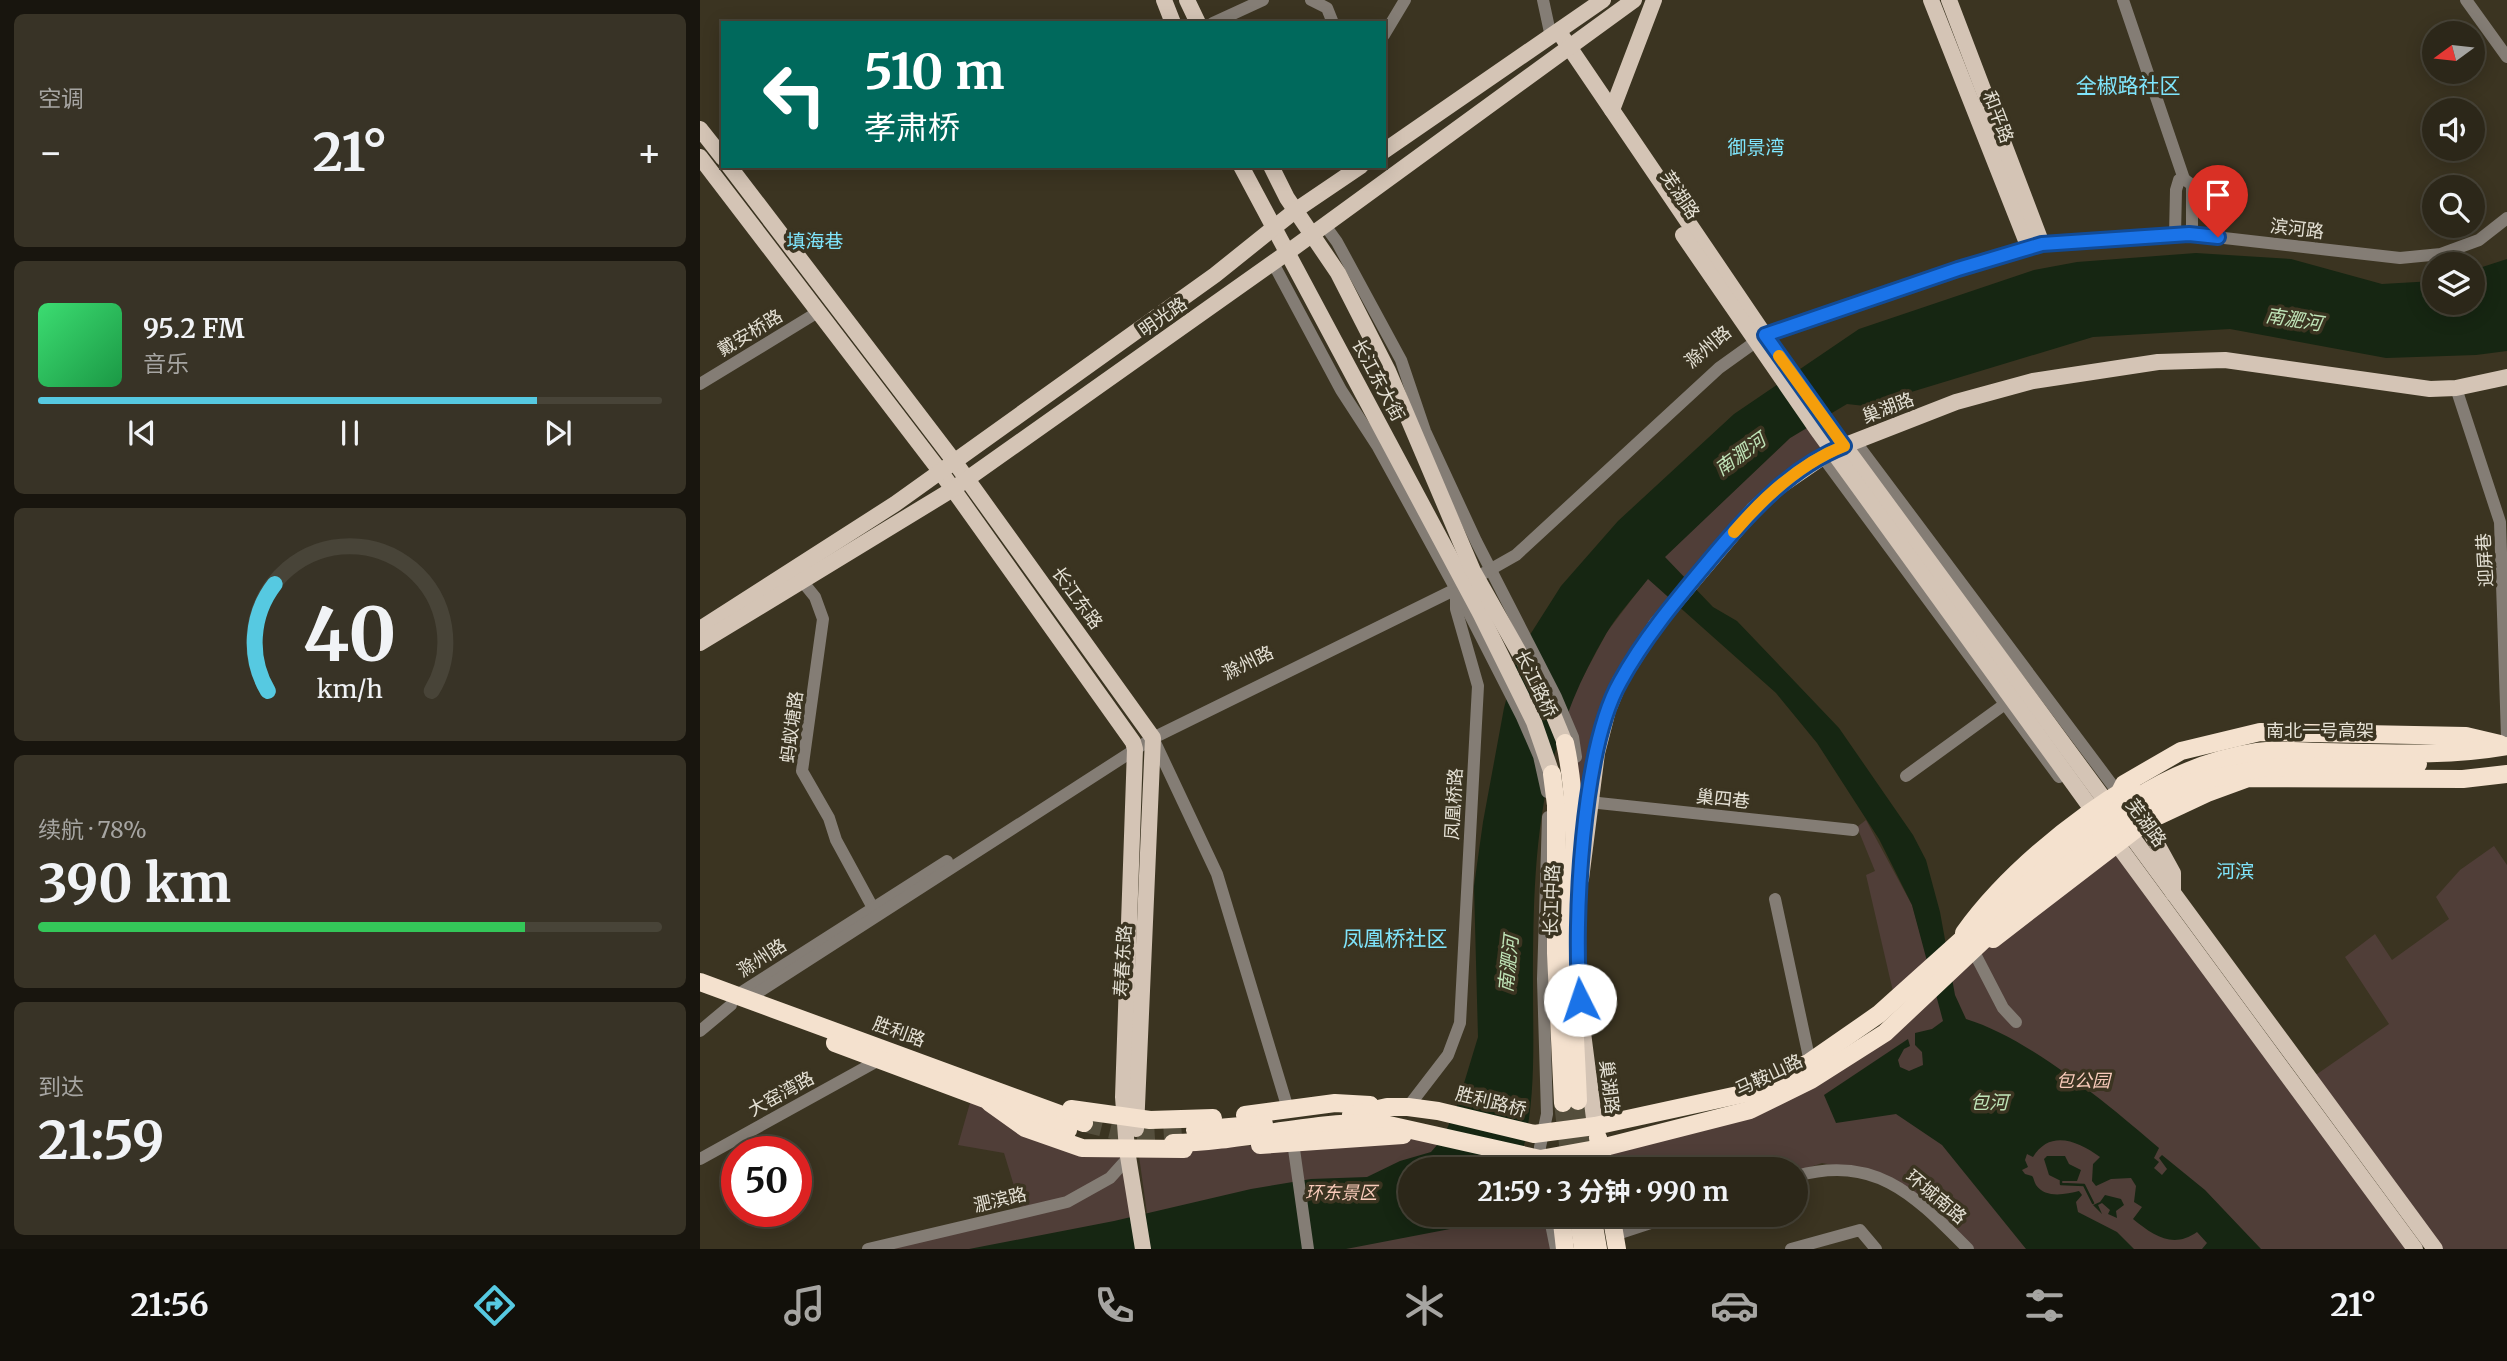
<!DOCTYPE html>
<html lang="zh">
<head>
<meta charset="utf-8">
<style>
	body { margin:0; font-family:Merriweather,"Noto Sans SC",serif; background:#383326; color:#f1f3f6; height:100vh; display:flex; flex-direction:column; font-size:26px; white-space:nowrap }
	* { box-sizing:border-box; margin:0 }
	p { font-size:23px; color:#a6a5a2 }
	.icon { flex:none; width:38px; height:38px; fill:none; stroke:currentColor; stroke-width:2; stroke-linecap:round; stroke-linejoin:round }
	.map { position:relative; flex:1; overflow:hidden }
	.details { display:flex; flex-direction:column; gap:14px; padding:14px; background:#18150e; width:700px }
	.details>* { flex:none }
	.hud { position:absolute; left:21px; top:21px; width:665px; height:147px; border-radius:0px; box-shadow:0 4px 18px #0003,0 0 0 2px #484438; background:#00695c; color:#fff; overflow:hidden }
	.needle { width:46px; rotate:255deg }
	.fabs { position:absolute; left:1722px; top:21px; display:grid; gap:14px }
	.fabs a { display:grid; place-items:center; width:63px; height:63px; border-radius:50%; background:#2c2719; box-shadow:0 4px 18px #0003,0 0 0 2px #484438; font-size:35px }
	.speed { position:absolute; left:21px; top:1136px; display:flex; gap:14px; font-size:35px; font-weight:700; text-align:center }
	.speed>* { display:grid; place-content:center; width:91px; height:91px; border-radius:50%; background:#2c2719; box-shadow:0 4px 18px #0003,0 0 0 2px #484438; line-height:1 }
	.speed .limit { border:10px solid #d22; background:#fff; color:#111 }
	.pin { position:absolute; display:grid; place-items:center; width:60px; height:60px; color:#fff; margin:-72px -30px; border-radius:50% 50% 50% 0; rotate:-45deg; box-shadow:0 0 7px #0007 }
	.pin .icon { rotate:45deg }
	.me { position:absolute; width:77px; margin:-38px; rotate:356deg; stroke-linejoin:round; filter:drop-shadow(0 0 5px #0008) }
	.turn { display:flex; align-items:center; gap:24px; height:147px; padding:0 28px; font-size:32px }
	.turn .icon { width:91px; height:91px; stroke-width:2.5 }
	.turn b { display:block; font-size:49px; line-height:60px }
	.big { font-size:52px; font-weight:700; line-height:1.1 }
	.details .widget { flex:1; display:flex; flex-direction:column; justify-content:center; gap:10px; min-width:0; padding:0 24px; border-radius:10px; background:#383326 }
	.details .dial { align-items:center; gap:0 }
	.dial svg { height:182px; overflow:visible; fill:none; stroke:#484438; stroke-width:7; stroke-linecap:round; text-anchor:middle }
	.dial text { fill:#f1f3f6; stroke:none }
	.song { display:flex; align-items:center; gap:21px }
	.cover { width:84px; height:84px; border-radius:10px; background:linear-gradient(135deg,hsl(140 70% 55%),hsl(140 70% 35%)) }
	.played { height:7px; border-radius:4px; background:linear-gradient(90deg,#56c9e1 80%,#484438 80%) }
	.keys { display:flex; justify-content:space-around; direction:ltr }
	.heat { display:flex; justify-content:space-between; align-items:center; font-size:38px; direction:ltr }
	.charge { height:10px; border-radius:5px; background:linear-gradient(90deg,#34c759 78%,#484438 0) }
	.trip { position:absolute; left:698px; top:1157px; width:410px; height:70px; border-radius:35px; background:#2c2719; box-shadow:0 4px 18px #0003,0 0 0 2px #484438; font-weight:700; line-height:70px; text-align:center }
	.menu { display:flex; height:112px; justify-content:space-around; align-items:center; background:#12100a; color:#a6a5a2 }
	.menu .icon { width:49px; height:49px }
	.menu .active { color:#56c9e1 }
	.menu b { font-size:32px; color:#f1f3f6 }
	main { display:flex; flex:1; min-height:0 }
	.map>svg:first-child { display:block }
</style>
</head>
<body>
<main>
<section class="details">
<div class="widget"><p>空调</p>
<div class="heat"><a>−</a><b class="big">21°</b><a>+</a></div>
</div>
<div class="widget">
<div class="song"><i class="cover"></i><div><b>95.2 FM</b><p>音乐</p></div></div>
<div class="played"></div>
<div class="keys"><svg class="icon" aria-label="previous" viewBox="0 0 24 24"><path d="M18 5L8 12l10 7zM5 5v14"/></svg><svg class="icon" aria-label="pause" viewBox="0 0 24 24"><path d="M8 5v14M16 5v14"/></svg><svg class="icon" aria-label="next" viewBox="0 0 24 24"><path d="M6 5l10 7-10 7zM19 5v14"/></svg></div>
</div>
<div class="widget dial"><svg viewBox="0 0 100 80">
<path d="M14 69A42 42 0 1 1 86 69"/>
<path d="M14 69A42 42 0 0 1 17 22" stroke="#56c9e1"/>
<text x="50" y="56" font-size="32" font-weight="700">40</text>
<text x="50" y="72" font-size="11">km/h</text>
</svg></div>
<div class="widget"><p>续航 · 78%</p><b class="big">390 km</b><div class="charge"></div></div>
<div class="widget"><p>到达</p><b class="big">21:59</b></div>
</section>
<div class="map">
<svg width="1807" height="1249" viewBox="0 0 1807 1249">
	<rect width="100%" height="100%" fill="#3b3421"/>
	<g fill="#503e38">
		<polygon points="1113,424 1133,450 1079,487 956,625 920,681 880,840 865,719 876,690 907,632 964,557 1090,438"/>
		<polygon points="1166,820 1212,905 1230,968 1195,1000 1166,875 1175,871 1157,827"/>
		<polygon points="1417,844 1715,1249 1269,1249 1184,1174 1122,1163 1096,1172 1096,1169 905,1169 901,1148 1050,1110 1185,1033 1261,961"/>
		<polygon points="1794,846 1807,865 1807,1249 1735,1249 1610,1079 1689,1024 1645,957 1675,934 1692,960 1749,919 1736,897 1760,870"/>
		<polygon points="272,1096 325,1128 427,1150 443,1249 168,1249 322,1212 304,1153 258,1145"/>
		<polygon points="728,1133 822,1156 841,1169 710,1169 710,1214 849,1215 856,1249 452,1249 438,1149 500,1149"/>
		<polygon points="911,1214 966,1215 913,1232"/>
	</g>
	<g fill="#162612">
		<path d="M1496 253 1591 259 1682 284 1734 281V303H1773V270L1807 259V351L1776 355 1686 358 1530 329 1393 337 1165 406 1147 404 1090 438 965 557 1013 607 1037 621 1139 728 1213 835 1226 860 1240 912 1255 995 1266 1019C1329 1038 1409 1105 1459 1148L1454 1158 1459 1162 1454 1168 1462 1175 1467 1169 1459 1158 1462 1155 1505 1190 1561 1249H1502L1507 1243 1497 1232C1473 1249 1454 1236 1433 1219L1442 1207 1434 1202 1436 1186 1431 1178 1411 1179 1396 1186 1392 1181 1393 1164 1400 1157C1378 1141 1350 1129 1333 1157L1327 1154 1325 1160 1328 1167 1322 1170 1325 1174 1332 1176C1334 1178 1334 1182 1336 1185 1346 1199 1366 1194 1379 1191L1382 1195 1376 1202 1378 1212 1417 1232 1434 1249H1326L1242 1145 1196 1114 1136 1123 1124 1095 1208 1039 1210 1046 1204 1049 1198 1060 1200 1067 1209 1071 1223 1065 1222 1052 1215 1045V1033L1232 1029 1243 1021 1212 905 1179 839 1117 743 1076 693 948 579C934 597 917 615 906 634 836 753 833 856 833 989 833 1048 837 1113 817 1169H710V1214L782 1215 750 1229 646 1249H269L414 1221 551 1189 611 1179 667 1177 700 1161 731 1152 743 1138 758 1103 778 1037 774 886 783 822 804 708 819 652 861 586 918 521 1034 414 1159 329 1334 270 1377 262Z"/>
		<polygon points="1347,1156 1365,1156 1369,1164 1381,1170 1377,1181 1361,1181 1349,1175 1344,1159"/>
		<polygon points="1405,1195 1421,1199 1424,1205 1416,1211 1417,1218 1408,1214 1410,1210 1402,1203 1398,1205 1402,1214 1393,1205 1400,1202"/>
	</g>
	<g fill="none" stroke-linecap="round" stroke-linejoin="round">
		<polyline stroke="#162612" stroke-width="2.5" points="1361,1181 1361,1184 1384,1185 1393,1203"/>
		<g stroke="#544e3c" stroke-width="18" stroke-dasharray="18 9" stroke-linecap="butt">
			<polyline points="878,1101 886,1169"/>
			<polyline points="863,1103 871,1169"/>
			<polyline points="384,1123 429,1134 495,1130"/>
		</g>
		<g stroke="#847d75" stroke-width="12">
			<polyline points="611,0 627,8 633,23"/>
			<polyline points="843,0 851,37"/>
			<polyline points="1423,0 1484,179"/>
			<polyline points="1766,0 1807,57"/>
			<polyline points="513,23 563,0"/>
			<polyline points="684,35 705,0"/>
			<polyline points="624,224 637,242 701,360 725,431 776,541 856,697 873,737 876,757"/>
			<polyline points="1475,235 1476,190 1479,180 1484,179 1492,185 1492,234"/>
			<polyline points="573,263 641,390 678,447 769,613 822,717 839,756 847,792"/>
			<polyline points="0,384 118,312"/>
			<polyline points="1756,388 1800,522 1807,737"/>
			<polyline points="1155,441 1419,794"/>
			<polyline points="1122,456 1359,777"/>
			<polyline points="102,581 115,597 123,619 102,771 129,818 136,840 173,908"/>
			<polyline points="453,738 517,874 588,1109"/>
			<polyline points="1206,776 1305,704"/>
			<polyline points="887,809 889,802 1153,830"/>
			<polyline points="1075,899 1110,1062"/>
			<polyline points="1274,952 1303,1008 1316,1022"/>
			<polyline points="37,995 247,861"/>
			<polyline points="48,999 453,738 756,589 816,555 1019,368 1065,335 1258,269 1342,244 1489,234 1700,258 1741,254 1779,240 1807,218"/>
			<polyline points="0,1031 31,1005"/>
			<polyline points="708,1107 748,1055 760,1023 778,686 756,609 756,593"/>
			<polyline points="593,1142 608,1249"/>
			<polyline points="0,1159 179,1060"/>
			<polyline points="841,1169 840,1147 847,1114 843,979 848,817"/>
			<path d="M1096 1176C1177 1154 1215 1196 1268 1249"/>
			<polyline points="849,1214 856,1249"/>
			<polyline points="914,1235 978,1214"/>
			<polyline points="168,1249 367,1202 410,1178 428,1158"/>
			<polyline points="1091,1249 1160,1230 1176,1249"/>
		</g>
		<g stroke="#d4c4b5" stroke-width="16">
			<polyline points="464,0 473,23"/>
			<polyline points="487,0 498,23"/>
			<polyline points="1231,0 1329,248"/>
			<polyline points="1249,0 1342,244"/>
			<polyline points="859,32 1085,365 1735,1249"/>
			<polyline points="912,110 954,0"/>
			<polyline points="0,129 23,158"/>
			<polyline points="684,151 903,0"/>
			<polyline points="0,157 240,471 433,742 435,749 423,1097 427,1150 443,1249"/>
			<polyline points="29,166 254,461 453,738 436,1129"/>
			<polyline points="541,166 780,613 834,722 852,774"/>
			<polyline points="571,166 587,198 638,273 688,371 773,571 851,709 865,743"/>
			<polyline points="983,235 1116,428 1417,844 1715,1249"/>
			<polyline points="0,629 195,504 515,275 596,210 661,166"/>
			<polyline points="0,643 253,489 588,252 934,0"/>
			<polyline points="1445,822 1473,873 1473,893"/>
			<polyline points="881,879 897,753 908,710 920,681 956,625 1054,509 1079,487 1133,450 1256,402 1333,381 1458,362 1525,360 1730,389 1756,388 1807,377"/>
			<polyline points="881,1017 895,1126"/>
		</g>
		<g stroke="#f4e1ce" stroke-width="18">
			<path d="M865 743C880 811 872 877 872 946 872 997 876 1049 878 1101"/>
			<polyline points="852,774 856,805 856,953 863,1103"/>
			<path d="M1264 933C1304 877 1372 820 1431 786"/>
			<polyline points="1293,939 1445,822 1507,793 1548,778 1763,779 1807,774"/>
			<polyline points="0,982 384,1123"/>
			<polyline points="135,1043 368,1130"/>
			<polyline points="290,1103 325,1128 382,1148 484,1149"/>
			<polyline points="371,1109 450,1120 513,1118"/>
			<polyline points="545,1115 635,1103 670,1105"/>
			<polyline points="651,1115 687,1107 708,1107 738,1111 834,1134 895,1126 1047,1093 1110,1062 1179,1014 1277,926"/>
			<polyline points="495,1130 564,1124"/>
			<polyline points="898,1138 905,1169"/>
			<path d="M473 1143C542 1142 610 1121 680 1123L840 1159 901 1148 1050 1110 1111 1080 1185 1033 1289 935"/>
			<polyline points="560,1145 703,1135"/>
			<polyline points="861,1214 865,1249"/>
			<polyline points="878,1214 883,1249"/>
			<polyline points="892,1214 898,1249"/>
			<polyline points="911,1214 917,1249"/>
		</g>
		<g stroke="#f4e1ce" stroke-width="18">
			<polyline points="1419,794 1424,784 1481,751 1560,732 1766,736 1800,744"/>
			<path d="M1277 926C1367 855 1436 770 1557 752 1578 749 1600 752 1621 752 1683 753 1746 757 1807 746"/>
			<polyline points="1289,935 1364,868 1447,805 1489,783 1563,768 1718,764"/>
		</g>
	</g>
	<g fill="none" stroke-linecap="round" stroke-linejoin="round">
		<defs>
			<path id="route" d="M880 1000C873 923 882 749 920 682 946 634 983 592 1018 550 1053 509 1093 466 1144 446L1065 335 1258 269 1342 244 1489 234 1518 237"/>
		</defs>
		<use href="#route" stroke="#114b97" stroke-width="18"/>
		<use href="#route" stroke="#1a73e8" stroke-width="12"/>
		<path stroke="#f59e0b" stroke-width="12" d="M1034 532C1063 498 1101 463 1144 446L1079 356"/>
	</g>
	<g text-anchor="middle" stroke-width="7" stroke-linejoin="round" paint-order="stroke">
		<g font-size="18" fill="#e5e1d5" stroke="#3b3421">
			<text transform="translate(1298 117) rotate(69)" y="6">和平路</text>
			<text transform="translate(980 195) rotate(56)" y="6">芜湖路</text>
			<text transform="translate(1597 229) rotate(7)" y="6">滨河路</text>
			<text transform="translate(463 317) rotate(-35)" y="6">明光路</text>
			<text transform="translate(50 333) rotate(-31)" y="6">戴安桥路</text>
			<text transform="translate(1008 347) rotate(-40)" y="6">滁州路</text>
			<text transform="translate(678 380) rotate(62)" y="6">长江东大街</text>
			<text transform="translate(1188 408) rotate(-21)" y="6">巢湖路</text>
			<text transform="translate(1785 560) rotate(-93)" y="6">迎屏巷</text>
			<text transform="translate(377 598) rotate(54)" y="6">长江东路</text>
			<text transform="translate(548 663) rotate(-26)" y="6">滁州路</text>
			<text transform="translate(836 684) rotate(64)" y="6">长江路桥</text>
			<text transform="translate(92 727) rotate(-83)" y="6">蚂蚁塘路</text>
			<text x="1620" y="737">南北一号高架</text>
			<text transform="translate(1023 799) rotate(6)" y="6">巢四巷</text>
			<text transform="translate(754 804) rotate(-87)" y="6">凤凰桥路</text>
			<text transform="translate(1446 823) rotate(54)" y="6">芜湖路</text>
			<text transform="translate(852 900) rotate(-88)" y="6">长江中路</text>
			<text transform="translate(62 958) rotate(-33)" y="6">滁州路</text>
			<text transform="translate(423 961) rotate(-87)" y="6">寿春东路</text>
			<text transform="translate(199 1032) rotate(20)" y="6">胜利路</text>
			<text transform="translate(1069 1075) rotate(-25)" y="6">马鞍山路</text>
			<text transform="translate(909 1087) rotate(83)" y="6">巢湖路</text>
			<text transform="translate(81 1094) rotate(-29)" y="6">大窑湾路</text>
			<text transform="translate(791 1102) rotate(14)" y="6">胜利路桥</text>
			<text transform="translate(1236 1197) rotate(40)" y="6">环城南路</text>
			<text transform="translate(300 1200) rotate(-13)" y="6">淝滨路</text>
		</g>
		<g font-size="18" font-style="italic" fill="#f9cbba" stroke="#3b3421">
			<text x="1383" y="1087">包公园</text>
			<text x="641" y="1199">环东景区</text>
		</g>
		<g font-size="19" fill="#7fe5fc" stroke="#3b3421">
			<text x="1056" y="154">御景湾</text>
			<text x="115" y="248">填海巷</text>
			<text x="1535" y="878">河滨</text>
		</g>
		<g font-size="19" font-style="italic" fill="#bfe3b7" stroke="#3b3421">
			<text transform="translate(1594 319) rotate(9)" y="7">南淝河</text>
			<text transform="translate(1040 454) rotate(-36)" y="7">南淝河</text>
			<text transform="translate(808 964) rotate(-84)" y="7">南淝河</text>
			<text x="1289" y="1109">包河</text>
		</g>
		<g font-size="21" fill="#7fe5fc" stroke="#3b3421">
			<text x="1428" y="93">全椒路社区</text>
			<text x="695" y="946">凤凰桥社区</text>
		</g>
	</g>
</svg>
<div class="fabs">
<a><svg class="needle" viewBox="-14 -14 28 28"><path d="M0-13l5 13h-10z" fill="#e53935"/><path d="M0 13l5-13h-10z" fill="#a6a5a2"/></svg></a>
<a><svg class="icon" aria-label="sound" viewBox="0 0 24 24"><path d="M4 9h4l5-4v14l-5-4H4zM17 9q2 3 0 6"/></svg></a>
<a><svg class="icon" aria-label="search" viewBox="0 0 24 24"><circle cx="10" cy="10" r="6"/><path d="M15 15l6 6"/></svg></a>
<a><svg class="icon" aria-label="layers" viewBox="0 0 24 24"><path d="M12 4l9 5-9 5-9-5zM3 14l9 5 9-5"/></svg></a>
</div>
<div class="speed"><div class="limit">50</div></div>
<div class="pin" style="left:1518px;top:237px;background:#d93025"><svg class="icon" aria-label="arrive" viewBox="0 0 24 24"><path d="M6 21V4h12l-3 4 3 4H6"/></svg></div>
<svg class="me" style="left:880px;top:1000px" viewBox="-20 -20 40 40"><circle r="19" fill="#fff"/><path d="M0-13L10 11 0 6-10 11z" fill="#1a73e8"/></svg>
<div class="trip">21:59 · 3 分钟 · 990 m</div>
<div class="hud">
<div class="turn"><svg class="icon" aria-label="left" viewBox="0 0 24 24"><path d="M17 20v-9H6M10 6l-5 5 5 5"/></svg><div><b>510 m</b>孝肃桥</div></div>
</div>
</div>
</main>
<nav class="menu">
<b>21:56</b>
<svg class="icon active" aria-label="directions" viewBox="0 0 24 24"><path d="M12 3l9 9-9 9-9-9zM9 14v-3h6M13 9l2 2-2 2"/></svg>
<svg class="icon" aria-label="music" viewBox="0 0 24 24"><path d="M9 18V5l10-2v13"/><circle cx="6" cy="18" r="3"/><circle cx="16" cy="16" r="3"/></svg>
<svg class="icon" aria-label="phone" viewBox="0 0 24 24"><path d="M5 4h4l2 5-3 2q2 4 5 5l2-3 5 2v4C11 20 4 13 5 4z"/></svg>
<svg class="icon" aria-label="climate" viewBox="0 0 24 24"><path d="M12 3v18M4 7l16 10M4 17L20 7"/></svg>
<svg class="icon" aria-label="car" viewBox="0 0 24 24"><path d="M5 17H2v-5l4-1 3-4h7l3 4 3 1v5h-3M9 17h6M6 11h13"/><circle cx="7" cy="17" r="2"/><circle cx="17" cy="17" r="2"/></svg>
<svg class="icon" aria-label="filters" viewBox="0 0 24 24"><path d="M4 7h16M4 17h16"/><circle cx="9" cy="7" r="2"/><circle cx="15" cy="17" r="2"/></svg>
<b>21°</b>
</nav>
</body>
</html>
